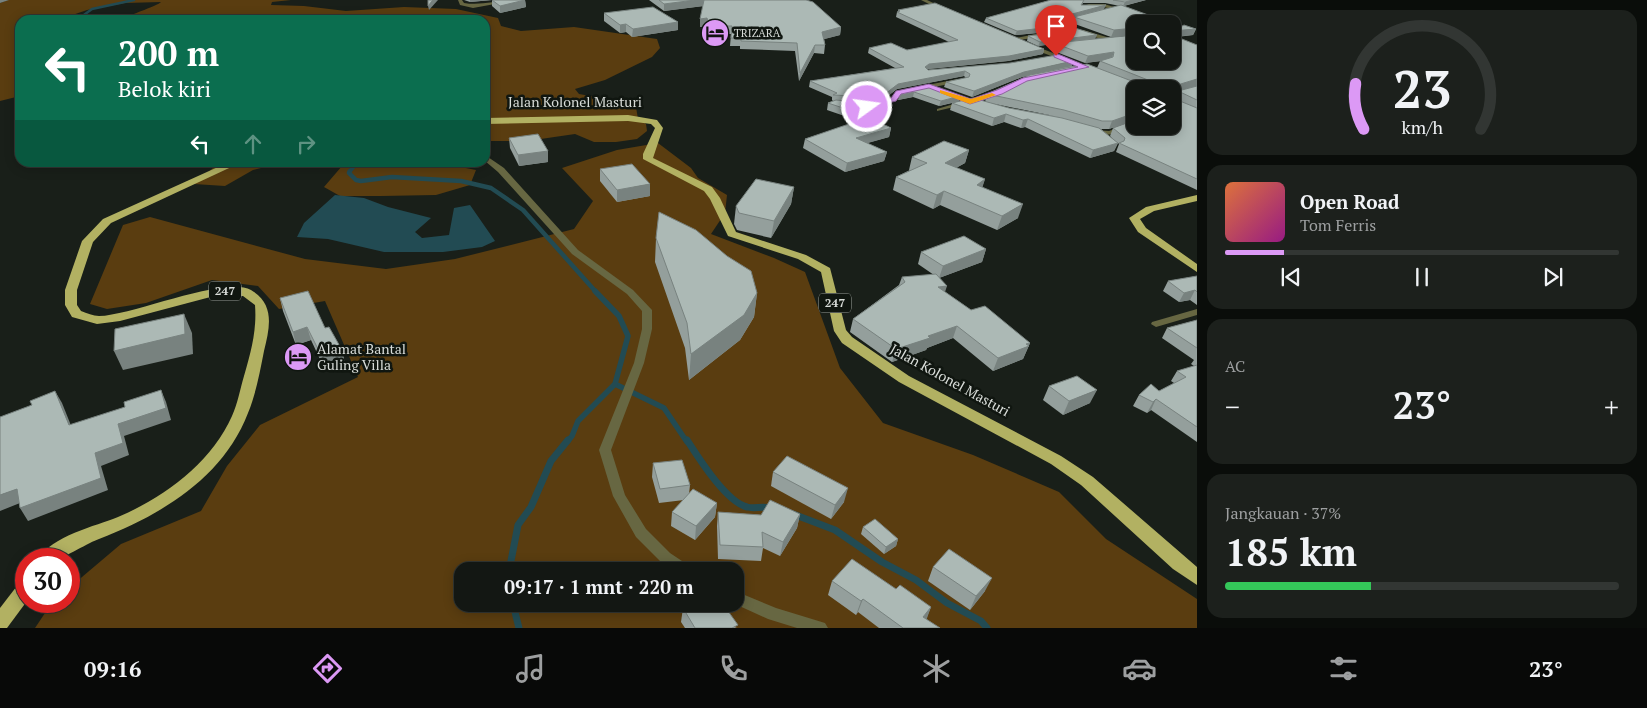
<!DOCTYPE html>
<html lang="id">
<head>
<meta charset="utf-8">
<style>
	body { margin:0; font-family:"PT Serif",serif; background:#1c201c; color:#f1f3f6; height:100vh; display:flex; flex-direction:column; font-size:19px; white-space:nowrap }
	* { box-sizing:border-box; margin:0 }
	p { font-size:16px; color:#9d9fa0 }
	.icon { flex:none; width:28px; height:28px; fill:none; stroke:currentColor; stroke-width:2; stroke-linecap:round; stroke-linejoin:round }
	.map { position:relative; flex:1; overflow:hidden }
	.side { display:flex; flex-direction:column; gap:10px; padding:10px; background:#0a0d0a; width:450px }
	.side>* { flex:none }
	.banner { position:absolute; left:15px; top:15px; width:475px; height:152px; border-radius:15px; box-shadow:0 2px 12px #0003,0 0 0 1px #323633; background:#0b6e4f; color:#fff; overflow:hidden }
	.buttons { position:absolute; left:1126px; top:15px; display:grid; gap:10px }
	.buttons a { display:grid; place-items:center; width:55px; height:55px; border-radius:10px; background:#131713; box-shadow:0 2px 12px #0003,0 0 0 1px #323633; font-size:25px }
	.speed { position:absolute; left:15px; top:548px; display:flex; gap:10px; font-size:25px; font-weight:700; text-align:center }
	.speed>* { display:grid; place-content:center; width:65px; height:65px; border-radius:50%; background:#131713; box-shadow:0 2px 12px #0003,0 0 0 1px #323633; line-height:1 }
	.speed .limit { border:8px solid #d22; background:#fff; color:#111 }
	.pin { position:absolute; display:grid; place-items:center; width:42px; height:42px; color:#fff; margin:-51px -21px; border-radius:50% 50% 50% 0; rotate:-45deg; box-shadow:0 0 5px #0007 }
	.pin .icon { rotate:45deg }
	.me { position:absolute; width:55px; margin:-28px; rotate:76deg; stroke-linejoin:round; filter:drop-shadow(0 0 4px #0008) }
	.turn { display:flex; align-items:center; gap:18px; height:105px; padding:0 20px; font-size:22px }
	.turn .icon { width:65px; height:65px; stroke-width:2.5 }
	.turn b { display:block; font-size:35px; line-height:42px }
	.lanes { display:flex; align-items:center; height:48px; padding:0 20px; background:#0003; justify-content:center; gap:25px; direction:ltr }
	.lanes .off { opacity:.35 }
	.big { font-size:38px; font-weight:800; line-height:1.1 }
	.side .tile { flex:1; display:flex; flex-direction:column; justify-content:center; gap:8px; min-width:0; padding:0 18px; border-radius:15px; background:#1c201c }
	.side .dial { align-items:center; gap:0 }
	.dial svg { height:130px; overflow:visible; fill:none; stroke:#323633; stroke-width:7; stroke-linecap:round; text-anchor:middle }
	.dial text { fill:#f1f3f6; stroke:none }
	.song { display:flex; align-items:center; gap:15px }
	.cover { width:60px; height:60px; border-radius:8px; background:linear-gradient(135deg,hsl(20 70% 55%),hsl(310 70% 35%)) }
	.played { height:5px; border-radius:2px; background:linear-gradient(90deg,#dc99f5 15%,#323633 15%) }
	.keys { display:flex; justify-content:space-around; direction:ltr }
	.heat { display:flex; justify-content:space-between; align-items:center; font-size:28px; direction:ltr }
	.charge { height:8px; border-radius:4px; background:linear-gradient(90deg,#34c759 37%,#323633 0) }
	.trip { position:absolute; left:454px; top:562px; width:290px; height:50px; border-radius:15px; background:#131713; box-shadow:0 2px 12px #0003,0 0 0 1px #323633; font-weight:800; line-height:50px; text-align:center }
	.menu { display:flex; height:80px; justify-content:space-around; align-items:center; background:#080908; color:#9d9fa0 }
	.menu .icon { width:35px; height:35px }
	.menu .selected { color:#dc99f5 }
	.menu b { font-size:22px; color:#f1f3f6 }
	main { display:flex; flex:1; min-height:0 }
	.map>svg:first-child { display:block }
</style>
</head>
<body>
<main>
<div class="map">
<svg width="1197" height="628" viewBox="0 0 1197 628">
	<rect width="100%" height="100%" fill="#191f19"/>
	<g fill="#5a3d10" fill-rule="evenodd">
		<path d="M8 0H291L272 2 271 5 304 6 346 11 404 7 456 9 498 18 501 26 521 31 574 27 657 39 660 48 652 57 605 80 575 89 579 94 624 102 636 107 638 119 646 124 647 131 637 139 616 142H594L575 134 527 141H485V20H127L125 18C134 13 157 6 161 2L125 3 87 10 58 20H20V96L0 101V3Z"/>
		<path d="M658 143 691 168 698 178 727 195 725 213 711 234 774 258 805 272 840 368 883 423 973 455 1059 492 1106 539 1197 599V628H35L53 601H69V588L121 544 201 511 227 466 260 425 358 377 325 301 279 309 258 286 212 280 146 303 107 309 90 304 123 225 150 217 305 259 386 269 455 259 574 229 593 201 562 168 617 150ZM462 571H735V604H462Z"/>
		<polygon points="435,162 476,170 470,185 436,195 381,196 340,196 324,187 342,166 336,163"/>
		<polygon points="219,163 281,163 253,170 225,186 194,184"/>
	</g>
	<polygon fill="#224b53" points="335,195 364,198 388,207 431,218 415,232 422,238 449,235 454,208 470,205 495,241 482,247 443,252 384,252 328,239 297,237 304,223"/>
	<g fill="none" stroke-linecap="round" stroke-linejoin="round">
		<polyline stroke="#224b53" stroke-width="2.5" points="77,20 92,9 134,0"/>
		<polyline stroke="#224b53" stroke-width="4" points="349,172 358,162"/>
		<polyline stroke="#224b53" stroke-width="4.5" points="350,171 349,173 356,180 361,181 392,177 461,181 491,188 523,210 596,292"/>
		<g stroke="#224b53" stroke-width="5.5">
			<polyline points="615,384 664,408 687,442"/>
			<polyline points="567,442 572,436 578,421 615,384 628,336 619,316 595,291"/>
		</g>
		<g stroke="#224b53" stroke-width="7">
			<path d="M687 440C698 457 726 502 747 507 754 509 762 506 770 508"/>
			<polyline points="793,514 835,530 882,562 916,580 947,603 981,621 987,628"/>
			<polyline points="509,571 518,525 531,507 551,461 568,440"/>
			<polyline points="513,604 519,628"/>
		</g>
		<g fill="#676742" fill-rule="evenodd">
			<path d="M458 0H462L464 3C481 6 500 0 517 0L473 8 460 5Z"/>
			<polygon points="921,0 927,0 946,9 941,10"/>
			<polygon points="1089,4 1104,4 1128,11 1125,13 1104,7 1094,6 1083,9 1080,7"/>
			<polygon points="1084,15 1086,16 1086,18 1065,23 1072,26 1072,28 1068,28 1057,23"/>
			<polygon points="1172,27 1180,30 1172,35"/>
			<polygon points="1083,30 1110,38 1111,39 1108,41 1081,33 1080,32"/>
			<polygon points="1041,33 1044,35 1043,36 1014,41 1011,39"/>
			<polygon points="1032,45 1093,68 1094,69 1089,70 1030,48 1029,47"/>
			<polygon points="958,79 960,80 960,82 902,93 899,98 883,105 862,109 859,107 879,102 894,96 897,91"/>
			<polygon points="1197,87 1197,91 1172,98 1172,94"/>
			<polygon points="947,91 971,99 998,91 1001,93 978,101 981,103 980,104 971,103 937,111 937,109 964,101 945,94 944,93"/>
			<path d="M1135 121V125C1121 131 1104 140 1090 132L1094 130 1109 131Z"/>
			<polygon points="485,155 504,168 578,250 633,290 652,310 652,329 644,363 611,450 625,495 646,529 670,553 691,567 693,571 675,571 660,561 636,537 613,496 599,450 634,363 642,329 642,311 627,294 572,254 498,172 485,161"/>
			<polygon points="1197,309 1197,315 1156,327 1151,324 1152,322"/>
			<polygon points="735,591 776,608 825,623 828,628 797,628 768,619 735,604"/>
		</g>
		<g fill="#b2b162" fill-rule="evenodd">
			<polygon points="628,115 657,120 663,128 653,158 712,187 720,198 736,232 806,255 830,268 846,330 852,337 909,376 1061,456 1093,477 1197,567 1197,585 1173,569 1081,485 1051,464 899,382 842,343 834,331 821,272 798,259 728,236 710,199 704,191 643,159 643,154 655,128 651,124 628,121 485,124 485,118"/>
			<path d="M229 162H242L111 223 93 242 77 290V305L81 311C87 313 93 316 99 316 134 315 225 275 251 290 275 304 270 327 264 351 260 371 256 394 248 413 223 478 161 515 99 539 90 542 63 558 58 559 52 560 45 559 39 559 51 536 96 526 118 517 165 497 211 463 232 416 238 403 240 389 244 376 251 352 257 330 255 305L243 296 218 295 120 321 97 324 72 317 65 305V290L82 241 103 219Z"/>
			<polygon points="1197,195 1197,201 1154,211 1140,219 1146,228 1197,264 1197,272 1138,232 1129,218 1146,207"/>
			<polygon points="26,580 27,601 7,628 0,628 0,608 20,582"/>
		</g>
	</g>
	<g fill="#949f9c" fill-rule="evenodd">
		<polygon points="464,0 525,0 526,7 500,13 492,6 492,0 470,2"/>
		<polygon points="649,0 806,0 841,27 840,35 824,39 825,45 824,54 814,53 799,81 795,51 740,49 740,46 730,46 731,34 709,34 707,26 700,27 703,6 664,11"/>
		<path d="M1051 0H1146L1124 6 1175 30 1196 29 1193 35 1177 37 1197 86V190L1116 152 1119 144 1118 143 1114 151 1090 158 1025 127 1021 128 1004 122 992 126 950 110 952 103 939 106 913 97 898 100 903 91 960 96 959 101 952 103 985 102 987 94 1028 76 1022 77 972 97 944 87 946 82 966 78 964 76 897 89 884 99 869 103 859 102 882 109 880 117 877 118 876 121 891 128 889 137 867 143 887 152 884 161 845 172 803 148 805 139 859 121 827 110 828 103 833 101 832 100V97L809 87 810 81 895 68 868 53 869 48 907 50 949 42 896 17 897 12H898V10L1044 49 1043 54 1008 61 928 69V70L1072 66 1097 68 1100 61 1085 63 1051 50 1053 44 1038 46 1027 41 1028 36 1058 32 1059 31 1015 35 984 22 986 18ZM1083 3H1105L1120 6 1104 9 1082 5ZM1074 17 1072 23 1111 37 1135 35V24L1172 61 1095 39 1059 21ZM1135 89 1172 126 1113 128 1110 136 1116 142 1101 129H1109L1135 120ZM1178 92 1175 99 1174 93ZM985 102 1054 116 1009 108Z"/>
		<polygon points="604,13 678,22 678,30 632,37 626,32 620,33 604,21"/>
		<polygon points="509,138 548,151 548,162 519,166 510,148"/>
		<polygon points="969,150 965,163 956,168 985,179 982,187 1018,218 997,230 940,205 933,209 893,190 896,177 910,170 909,170 912,157"/>
		<polygon points="600,169 650,196 617,202 600,181"/>
		<polygon points="794,187 791,204 771,238 737,230 734,224 736,206"/>
		<polygon points="656,238 757,293 754,317 740,340 689,380 685,348 655,262"/>
		<polygon points="986,249 982,262 939,278 945,292 971,310 1030,343 1023,359 993,371 953,338 927,348 926,350 892,362 850,332 853,319 899,285 902,277 934,275 918,264 921,252"/>
		<polygon points="1197,276 1197,305 1190,300 1179,302 1163,291 1168,281"/>
		<polygon points="280,298 325,328 342,350 345,364 325,370 311,340 296,345 283,311"/>
		<polygon points="1197,320 1197,442 1151,410 1147,413 1133,406 1139,395 1159,391 1174,383 1171,381 1177,371 1194,366 1191,364 1194,360 1162,338 1167,328"/>
		<polygon points="1049,386 1090,403 1063,415 1043,400"/>
		<polygon points="653,463 690,485 689,494 717,503 715,517 695,540 671,526 672,512 684,500 659,503 652,477"/>
		<polygon points="773,472 844,502 831,519 771,486"/>
		<polygon points="718,512 761,515 800,514 797,528 780,556 763,548 761,561 718,559 717,526"/>
		<polygon points="863,527 898,539 896,546 884,554 861,534"/>
		<polygon points="933,567 985,591 970,610 928,581"/>
		<polygon points="832,581 896,589 931,607 926,619 940,628 879,628 858,612 856,615 828,595"/>
		<polygon points="683,608 737,628 685,628 681,622"/>
	</g>
	<g fill="#78827f">
		<polygon points="0,0 9,0 0,3"/>
		<polygon points="433,0 438,0 429,10 428,6"/>
		<polygon points="470,0 492,0 470,2"/>
		<polygon points="525,0 526,7 500,13 500,6"/>
		<polygon points="695,0 704,0 704,6 664,11 664,4"/>
		<polygon points="1133,0 1146,0 1123,6 1125,2"/>
		<polygon points="1106,5 1104,9 1055,22 1057,18"/>
		<polygon points="707,18 707,26 700,27 700,19"/>
		<polygon points="678,22 678,30 632,37 633,29"/>
		<polygon points="626,24 626,32 620,33 620,25"/>
		<polygon points="1061,26 1059,31 1015,35 1017,31"/>
		<polygon points="841,27 840,35 821,40 822,32"/>
		<polygon points="1135,28 1135,35 1111,37 1114,30"/>
		<polygon points="1196,29 1193,35 1172,37 1172,31"/>
		<polygon points="1097,35 1095,39 1054,43 1053,44 1038,46 1040,42"/>
		<polygon points="815,45 814,53 799,81 800,73"/>
		<polygon points="1044,49 1043,54 1008,61 928,69 924,72 925,67 929,64"/>
		<polygon points="1114,52 1111,60 1085,63 1088,56"/>
		<polygon points="1073,61 1072,66 1022,77 972,97 974,91 1024,72"/>
		<polygon points="965,71 964,76 897,89 884,99 869,103 870,97 898,84"/>
		<polygon points="1197,79 1197,86 1172,93 1174,86"/>
		<polygon points="914,92 913,97 898,100 900,95"/>
		<polygon points="960,96 959,101 939,106 941,101"/>
		<polygon points="882,109 880,117 877,118 874,127 879,110"/>
		<polygon points="1135,113 1135,120 1109,129 1112,121"/>
		<polygon points="1006,114 1004,122 992,126 994,118"/>
		<polygon points="1028,119 1025,127 1021,128 1023,120"/>
		<polygon points="891,128 889,137 854,147 856,138"/>
		<polygon points="1118,143 1114,151 1090,158 1093,150"/>
		<polygon points="969,150 965,163 941,176 945,163"/>
		<polygon points="548,151 548,162 519,166 518,155"/>
		<polygon points="887,152 884,161 845,172 847,163"/>
		<polygon points="985,179 981,192 977,185"/>
		<polygon points="650,184 650,196 617,202 617,190"/>
		<polygon points="794,187 791,204 771,238 774,221"/>
		<polygon points="944,191 940,205 933,209 937,195"/>
		<polygon points="1023,204 1018,218 997,230 1002,216"/>
		<polygon points="986,249 982,262 939,278 943,266"/>
		<polygon points="947,286 943,298 938,287"/>
		<polygon points="1195,290 1190,300 1179,302 1184,293"/>
		<polygon points="757,293 754,317 740,340 689,380 691,354"/>
		<polygon points="184,314 192,333 193,354 123,370 114,351"/>
		<polygon points="957,326 953,338 927,348 926,350 892,362 896,349 928,336"/>
		<polygon points="307,327 311,340 296,345 293,332"/>
		<polygon points="1030,343 1023,359 993,371 998,358"/>
		<polygon points="342,350 345,364 325,370 322,357"/>
		<polygon points="161,390 166,402 171,420 124,436 129,455 101,466 108,490 28,521 20,508 95,453 118,424"/>
		<polygon points="1097,390 1090,403 1063,415 1069,401"/>
		<polygon points="55,391 62,403 76,438 69,425"/>
		<polygon points="1156,399 1151,410 1147,413 1153,402"/>
		<polygon points="848,488 844,502 831,519 835,505"/>
		<polygon points="17,489 25,501 0,511 0,495"/>
		<polygon points="717,503 715,517 695,540 696,526"/>
		<polygon points="800,514 797,528 780,556 783,542"/>
		<polygon points="898,539 896,546 884,554 886,547"/>
		<polygon points="992,578 985,591 970,610 976,596"/>
		<polygon points="863,599 858,612 856,615 861,601"/>
		<polygon points="931,607 926,621 923,617"/>
	</g>
	<g fill="#acb9b5" stroke="#78827f">
		<polygon points="428,0 433,0 428,6"/>
		<polygon points="492,0 525,0 500,6"/>
		<polygon points="659,0 695,0 664,4"/>
		<polygon points="704,0 806,0 813,2 841,27 822,32 825,45 815,45 800,73 797,43 741,41 741,38 731,38 732,26 710,26 707,18 700,19"/>
		<polygon points="1051,0 1084,0 1081,5 1106,5 1057,18 1058,20 1072,27 1097,35 1040,42 1028,36 1058,32 1061,30 1061,26 1017,31 986,18"/>
		<polygon points="1113,0 1133,0 1125,2"/>
		<polygon points="935,3 1044,49 1009,56 929,64 925,67 928,70 1010,63 1057,55 1073,61 1024,72 974,91 946,82 969,77 970,74 965,71 898,84 885,94 870,97 834,95 833,95 837,93 810,81 904,67 869,48 891,43 907,50 958,40 897,12 900,11 898,10"/>
		<polygon points="1121,5 1159,19 1173,21 1175,30 1184,25 1196,29 1172,31 1172,24 1135,24 1135,28 1114,30 1074,17"/>
		<polygon points="653,7 678,22 633,29 626,24 620,25 604,13"/>
		<polygon points="1135,35 1135,61 1172,61 1172,35 1197,45 1197,79 1174,86 1175,99 1197,108 1197,179 1119,143 1124,141 1125,138 1113,128 1135,120 1135,126 1172,126 1172,89 1135,89 1135,113 1112,121 1102,121 1064,110 987,94 1030,75 1087,64 1137,83 1148,83 1148,80 1100,61 1113,57 1114,52 1088,56 1054,43"/>
		<polygon points="930,85 960,96 941,101 914,92 900,95 903,91"/>
		<polygon points="1197,86 1197,100 1178,91"/>
		<polygon points="973,98 1009,108 1062,118 1099,128 1118,143 1093,150 1028,119 1023,120 1006,114 994,118 952,103"/>
		<polygon points="836,100 866,103 882,109 879,110 876,119 828,103"/>
		<polygon points="871,118 891,128 856,138 887,152 847,163 805,139 846,125"/>
		<polygon points="538,134 548,151 518,155 509,138"/>
		<polygon points="944,141 969,150 945,163 985,179 977,185 1023,204 1002,216 944,191 937,195 896,177 927,163 912,157"/>
		<polygon points="632,164 650,184 617,190 600,169"/>
		<polygon points="756,179 794,187 774,221 739,213 736,206"/>
		<polygon points="659,212 696,230 727,256 751,271 757,293 744,315 691,354 687,323 656,238"/>
		<polygon points="964,236 986,249 943,266 921,252"/>
		<polygon points="936,274 947,286 938,287 971,310 985,306 1030,343 1026,344 1029,346 998,358 957,326 928,336 930,338 896,349 853,319 905,282 902,277"/>
		<polygon points="1197,276 1197,292 1195,290 1184,293 1168,281"/>
		<polygon points="308,291 325,328 329,327 342,350 322,357 307,327 293,332 280,298"/>
		<polygon points="184,314 185,334 114,351 115,329"/>
		<polygon points="1197,320 1197,348 1167,328"/>
		<polygon points="1197,365 1197,427 1156,399 1153,402 1139,395 1151,384 1159,391 1186,377 1177,371"/>
		<polygon points="1077,376 1097,390 1069,401 1049,386"/>
		<polygon points="161,390 166,408 118,424 123,443 95,453 101,478 20,508 17,489 0,495 0,417 32,405 30,401 55,391 69,425 125,407 124,402"/>
		<polygon points="787,456 848,488 835,505 773,472"/>
		<polygon points="682,460 690,485 660,489 653,463"/>
		<polygon points="693,489 717,503 696,526 672,512"/>
		<polygon points="770,500 800,514 783,542 762,532 763,547 720,545 718,512 761,515"/>
		<polygon points="875,519 898,539 886,547 863,527"/>
		<polygon points="949,549 992,578 976,596 933,567"/>
		<polygon points="852,559 896,589 900,585 931,607 923,617 940,628 903,628 863,599 861,601 832,581"/>
		<polygon points="693,604 723,604 738,625 732,628 695,628 683,608"/>
	</g>
	<polygon fill="#dc99f5" stroke="#8f639f" points="1054,54 1058,54 1089,67 1027,81 1002,94 970,104 929,88 901,94 896,101 867,109 864,107 891,98 896,91 929,84 971,99 997,90 1023,78 1078,67 1054,57"/>
	<polygon fill="#f59e0b" points="940,90 971,99 992,93 996,95 970,104 940,93"/>
	<defs>
		<symbol id="hotel-disc" viewBox="-11 -11 22 22"><circle r="9.5" fill="#dc99f5" stroke="#101610"/><path d="M-6-4.5h1.5V1H6V5H4.5V3h-9V5H-6ZM-4 0a1.8 1.8 0 1 1 3.6 0ZM.5 0V-2.5h3Q6-2.5 6 0Z" fill="#111"/></symbol>
	</defs>
	<g fill-rule="evenodd">
		<use href="#hotel-disc" x="699" y="17" width="32" height="32"/>
		<use href="#hotel-disc" x="282" y="341" width="32" height="32"/>
	</g>
	<g text-anchor="middle" stroke-width="5" stroke-linejoin="round" paint-order="stroke">
		<g font-size="11" fill="#d8dcd8" stroke="#101610" text-anchor="start">
			<text x="734" y="37">TRIZARA</text>
		</g>
		<g fill="#101610" stroke="#9ca19c" stroke-width="1">
			<rect x="209" y="281.5" width="32" height="19" rx="4"/>
			<rect x="819" y="293.5" width="32" height="19" rx="4"/>
		</g>
		<g font-size="12" font-weight="bold" fill="#d8dcd8">
			<text x="225" y="295">247</text>
			<text x="835" y="307">247</text>
		</g>
		<g font-size="14" fill="#d8dcd8" stroke="#101610">
			<text x="575" y="107">Jalan Kolonel Masturi</text>
			<text transform="translate(950 380) rotate(29)" y="5">Jalan Kolonel Masturi</text>
		</g>
		<g font-size="14" fill="#d8dcd8" stroke="#101610" text-anchor="start">
			<text x="317" y="354">Alamat Bantal<tspan x="317" dy="16">Guling Villa</tspan></text>
		</g>
	</g>
</svg>
<div class="buttons">
<a><svg class="icon" aria-label="search" viewBox="0 0 24 24"><circle cx="10" cy="10" r="6"/><path d="M15 15l6 6"/></svg></a>
<a><svg class="icon" aria-label="layers" viewBox="0 0 24 24"><path d="M12 4l9 5-9 5-9-5zM3 14l9 5 9-5"/></svg></a>
</div>
<div class="speed"><div class="limit">30</div></div>
<div class="pin" style="left:1056px;top:56px;background:#d93025"><svg class="icon" aria-label="arrive" viewBox="0 0 24 24"><path d="M6 21V4h12l-3 4 3 4H6"/></svg></div>
<svg class="me" style="left:867px;top:107px" viewBox="-20 -20 40 40"><circle r="17" fill="#dc99f5" stroke="#fff" stroke-width="3"/><path d="M0-11L8 9 0 5-8 9z" fill="#fff"/></svg>
<div class="trip">09:17 · 1 mnt · 220 m</div>
<div class="banner">
<div class="turn"><svg class="icon" aria-label="left" viewBox="0 0 24 24"><path d="M17 20v-9H6M10 6l-5 5 5 5"/></svg><div><b>200 m</b>Belok kiri</div></div>
<div class="lanes"><svg class="icon" aria-label="left" viewBox="0 0 24 24"><path d="M17 20v-9H6M10 6l-5 5 5 5"/></svg><svg class="icon off" aria-label="ahead" viewBox="0 0 24 24"><path d="M12 20V5M6 11l6-6 6 6"/></svg><svg class="icon off" aria-label="right" viewBox="0 0 24 24"><path d="M7 20v-9h11M14 6l5 5-5 5"/></svg></div>
</div>
</div>
<section class="side">
<div class="tile dial"><svg viewBox="0 0 100 80">
<path d="M14 69A42 42 0 1 1 86 69"/>
<path d="M14 69A42 42 0 0 1 9 41" stroke="#dc99f5"/>
<text x="50" y="56" font-size="32" font-weight="700">23</text>
<text x="50" y="72" font-size="11">km/h</text>
</svg></div>
<div class="tile">
<div class="song"><i class="cover"></i><div><b>Open Road</b><p>Tom Ferris</p></div></div>
<div class="played"></div>
<div class="keys"><svg class="icon" aria-label="previous" viewBox="0 0 24 24"><path d="M18 5L8 12l10 7zM5 5v14"/></svg><svg class="icon" aria-label="pause" viewBox="0 0 24 24"><path d="M8 5v14M16 5v14"/></svg><svg class="icon" aria-label="next" viewBox="0 0 24 24"><path d="M6 5l10 7-10 7zM19 5v14"/></svg></div>
</div>
<div class="tile"><p>AC</p>
<div class="heat"><a>−</a><b class="big">23°</b><a>+</a></div>
</div>
<div class="tile"><p>Jangkauan · 37%</p><b class="big">185 km</b><div class="charge"></div></div>
</section>
</main>
<nav class="menu">
<b>09:16</b>
<svg class="icon selected" aria-label="directions" viewBox="0 0 24 24"><path d="M12 3l9 9-9 9-9-9zM9 14v-3h6M13 9l2 2-2 2"/></svg>
<svg class="icon" aria-label="music" viewBox="0 0 24 24"><path d="M9 18V5l10-2v13"/><circle cx="6" cy="18" r="3"/><circle cx="16" cy="16" r="3"/></svg>
<svg class="icon" aria-label="phone" viewBox="0 0 24 24"><path d="M5 4h4l2 5-3 2q2 4 5 5l2-3 5 2v4C11 20 4 13 5 4z"/></svg>
<svg class="icon" aria-label="climate" viewBox="0 0 24 24"><path d="M12 3v18M4 7l16 10M4 17L20 7"/></svg>
<svg class="icon" aria-label="car" viewBox="0 0 24 24"><path d="M5 17H2v-5l4-1 3-4h7l3 4 3 1v5h-3M9 17h6M6 11h13"/><circle cx="7" cy="17" r="2"/><circle cx="17" cy="17" r="2"/></svg>
<svg class="icon" aria-label="filters" viewBox="0 0 24 24"><path d="M4 7h16M4 17h16"/><circle cx="9" cy="7" r="2"/><circle cx="15" cy="17" r="2"/></svg>
<b>23°</b>
</nav>
</body>
</html>
